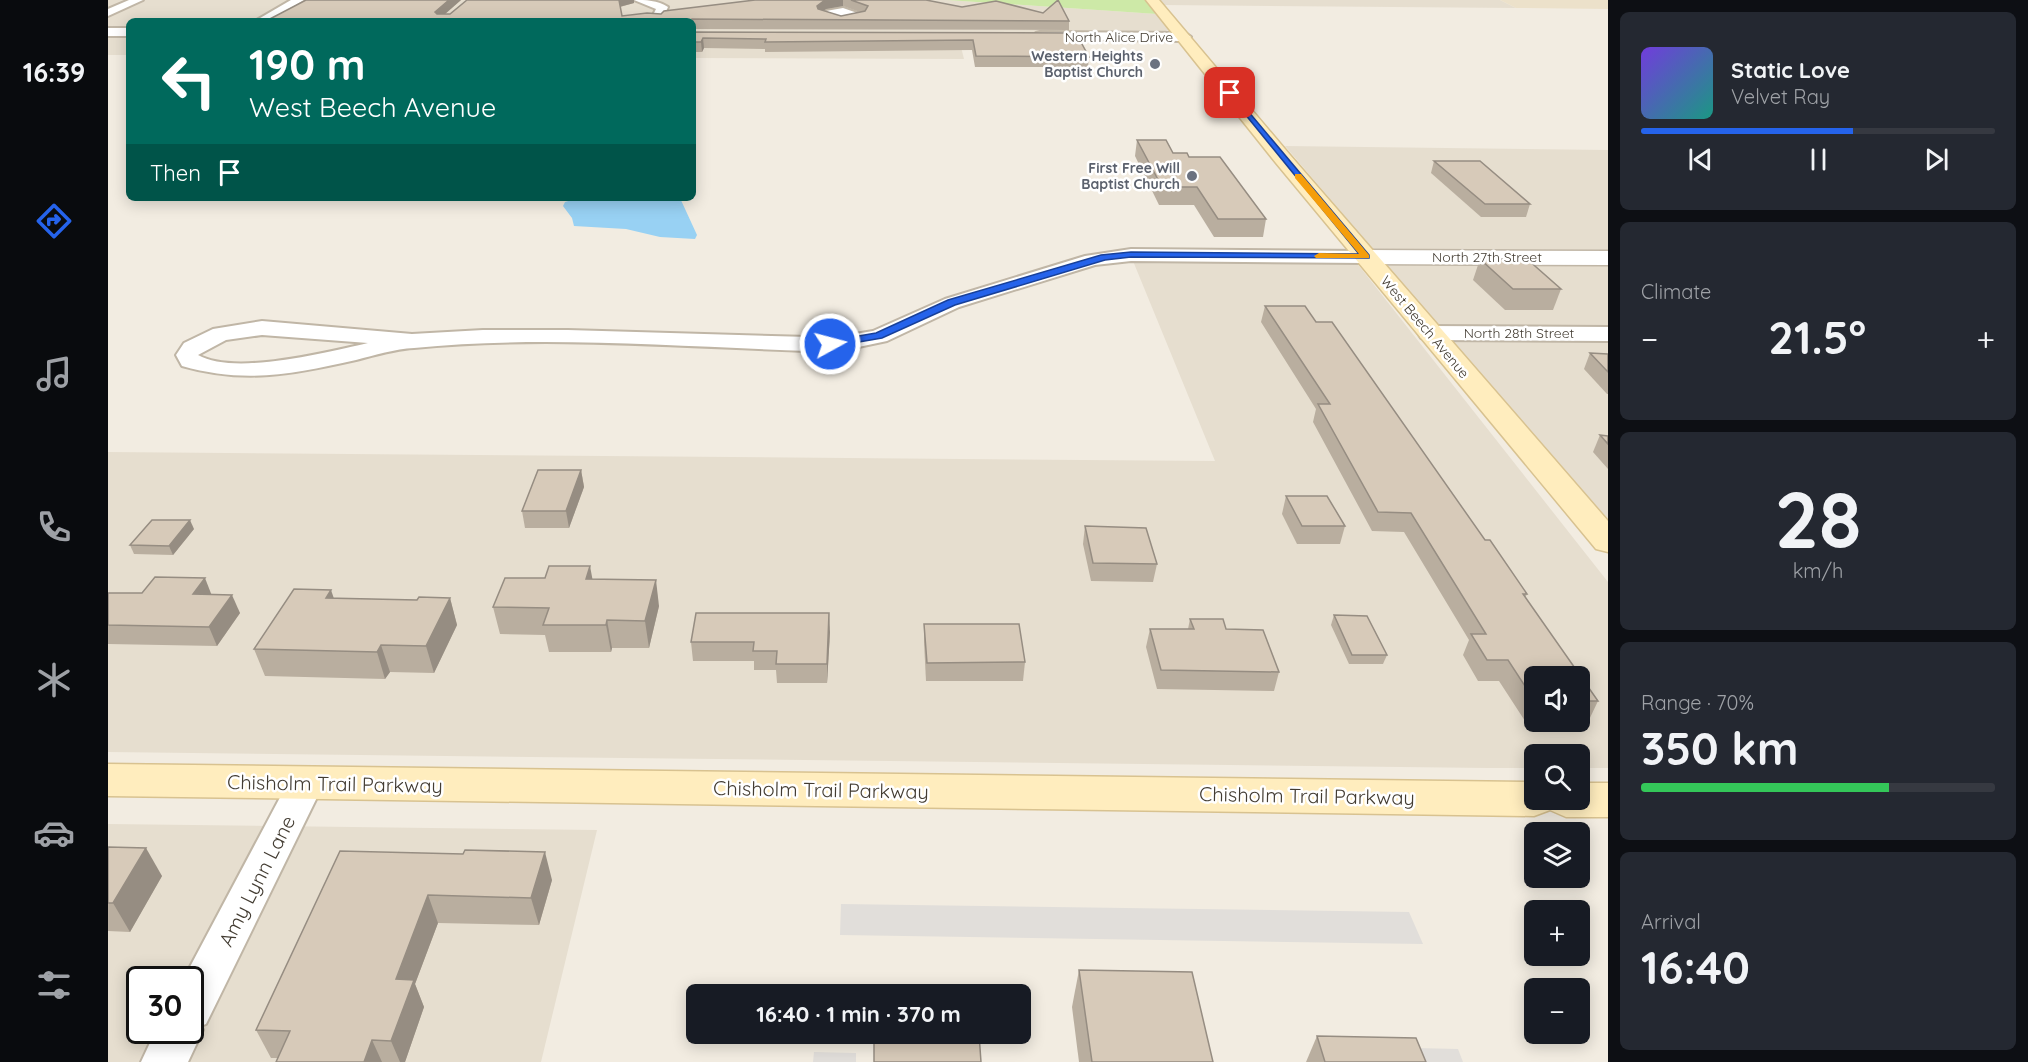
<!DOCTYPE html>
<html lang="en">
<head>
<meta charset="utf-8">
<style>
	body { margin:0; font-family:Quicksand,sans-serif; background:#242831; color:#f1f3f6; height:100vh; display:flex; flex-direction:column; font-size:22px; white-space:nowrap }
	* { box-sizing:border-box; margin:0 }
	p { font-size:20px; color:#9ea1a6 }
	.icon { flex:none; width:33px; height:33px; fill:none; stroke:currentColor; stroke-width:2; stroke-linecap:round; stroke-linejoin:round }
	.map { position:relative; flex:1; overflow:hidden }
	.panel { display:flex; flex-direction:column; gap:12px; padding:12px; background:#0d0f14; width:420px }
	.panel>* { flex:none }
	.top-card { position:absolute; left:18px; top:18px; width:570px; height:183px; border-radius:9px; box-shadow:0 3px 15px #0003; background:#00695c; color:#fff; overflow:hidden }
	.controls { position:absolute; left:1416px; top:666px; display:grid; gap:12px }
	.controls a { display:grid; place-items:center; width:66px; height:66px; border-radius:9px; background:#171b24; box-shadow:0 3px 15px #0003; font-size:30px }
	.speed { position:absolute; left:18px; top:966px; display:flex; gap:12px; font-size:30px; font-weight:700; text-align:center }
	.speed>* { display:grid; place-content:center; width:78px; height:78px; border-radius:50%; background:#171b24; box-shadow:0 3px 15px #0003; line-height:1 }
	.speed .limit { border:3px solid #111; border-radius:9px; background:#fff; color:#111 }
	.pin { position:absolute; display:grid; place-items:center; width:51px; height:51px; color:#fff; margin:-26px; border-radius:12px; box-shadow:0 3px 9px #0006 }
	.me { position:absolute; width:66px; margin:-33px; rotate:83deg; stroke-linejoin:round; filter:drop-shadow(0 0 4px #0008) }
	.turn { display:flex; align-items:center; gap:21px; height:126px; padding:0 24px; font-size:27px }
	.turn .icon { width:78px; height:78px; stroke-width:2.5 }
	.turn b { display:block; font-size:42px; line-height:51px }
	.then { display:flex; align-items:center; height:57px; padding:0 24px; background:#0003; gap:12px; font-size:22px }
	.big { font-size:45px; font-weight:800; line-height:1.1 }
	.panel .card { flex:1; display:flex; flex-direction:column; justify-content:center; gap:9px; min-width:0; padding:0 21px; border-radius:9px; background:#242831 }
	.panel .dial { align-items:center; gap:0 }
	.dial b { font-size:78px; line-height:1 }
	.song { display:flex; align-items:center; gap:18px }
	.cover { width:72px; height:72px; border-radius:9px; background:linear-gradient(135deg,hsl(260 70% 55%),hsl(170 70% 35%)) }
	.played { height:6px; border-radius:3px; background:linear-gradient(90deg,#2563eb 60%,#363941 60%) }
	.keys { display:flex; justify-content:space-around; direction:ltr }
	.heat { display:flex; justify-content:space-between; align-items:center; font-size:33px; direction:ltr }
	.charge { height:9px; border-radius:4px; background:linear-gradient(90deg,#34c759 70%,#363941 0) }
	.trip { position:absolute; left:578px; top:984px; width:345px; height:60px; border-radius:9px; background:#171b24; box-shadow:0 3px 15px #0003; font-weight:800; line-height:60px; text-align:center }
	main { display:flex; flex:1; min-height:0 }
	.menu { display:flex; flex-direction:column; width:108px; justify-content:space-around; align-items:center; background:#090b0e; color:#9ea1a6 }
	.menu .icon { width:42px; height:42px }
	.menu .current { color:#2563eb }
	.menu b { font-size:27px; color:#f1f3f6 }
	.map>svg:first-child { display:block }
</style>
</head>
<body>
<main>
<nav class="menu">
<b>16:39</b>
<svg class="icon current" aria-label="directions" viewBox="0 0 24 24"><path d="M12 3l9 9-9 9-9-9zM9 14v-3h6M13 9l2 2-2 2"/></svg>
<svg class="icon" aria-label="music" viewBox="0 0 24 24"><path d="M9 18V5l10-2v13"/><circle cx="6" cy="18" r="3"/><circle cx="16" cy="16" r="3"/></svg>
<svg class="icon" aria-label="phone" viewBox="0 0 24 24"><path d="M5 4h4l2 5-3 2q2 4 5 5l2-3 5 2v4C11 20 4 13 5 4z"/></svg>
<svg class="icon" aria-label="climate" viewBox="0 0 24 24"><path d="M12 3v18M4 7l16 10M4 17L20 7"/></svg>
<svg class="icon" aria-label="car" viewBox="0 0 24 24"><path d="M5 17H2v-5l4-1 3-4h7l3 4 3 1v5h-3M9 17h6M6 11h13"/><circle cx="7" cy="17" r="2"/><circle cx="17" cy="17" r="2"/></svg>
<svg class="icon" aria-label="filters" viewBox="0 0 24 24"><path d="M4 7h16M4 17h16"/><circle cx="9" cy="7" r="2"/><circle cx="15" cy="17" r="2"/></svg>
</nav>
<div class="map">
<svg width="1500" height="1062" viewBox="0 0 1500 1062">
	<rect width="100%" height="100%" fill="#f2ece1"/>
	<g fill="#e6decf" fill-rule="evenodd">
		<polygon points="0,0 839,0 1049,14 1061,29 1053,34 850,35 856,59 585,58 585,21 21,21 21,55 0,55"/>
		<polygon points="1049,0 1392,0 1408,8 1055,5"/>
		<polygon points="1177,146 1500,150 1500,519 1309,301"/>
		<path d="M1025 261 1248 262 1500 582V768H1472V754H1426V768H1380L0 752V452L1107 461ZM1426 676H1472V722H1426Z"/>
		<path d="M0 824 489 830 433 1062H0ZM32 980H82V1030H32Z"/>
	</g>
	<polygon fill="#ece1ca" points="1392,0 1500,0 1500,9 1408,8"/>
	<polygon fill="#cde9a7" points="839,0 1038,0 1049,14"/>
	<g fill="#e1deda">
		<polygon points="733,904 1301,912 1315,944 732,935"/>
		<polygon points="1308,1048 1350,1049 1355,1062 1313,1062"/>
		<polygon points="706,1052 748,1053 748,1062 705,1062"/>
	</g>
	<polygon fill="#98d1f3" points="470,198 572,198 589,235 587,239 552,237 518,229 466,226 464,218 455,206 457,202"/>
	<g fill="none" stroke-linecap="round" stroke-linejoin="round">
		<defs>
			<g id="minor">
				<polygon points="21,0 35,0 0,16 0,9"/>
				<polygon points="183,0 196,0 161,21 147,21"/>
				<path d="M526 0C537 0 550 0 560 7L554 21H542L548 9Z"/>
				<polygon points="735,8 758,16 756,18 733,23 711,16 718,11"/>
				<rect x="0" y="28" width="21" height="8"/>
				<polygon points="932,32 1077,33 1083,37 1077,41 928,39 928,33"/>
				<path d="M1023 249 1258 251 1265 253 1268 257 1265 261 1258 263 1023 261 987 265 851 307 779 341 741 349 701 351C573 347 434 335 306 348 287 349 267 355 248 360 186 374 137 384 74 366L68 355 76 343 105 329 154 321 304 334 375 330H460L701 337 741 335 765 331 837 299 977 256ZM154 335 260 343C220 352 126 376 90 355L118 340Z"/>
				<polygon points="1321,326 1500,327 1500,341 1321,340 1313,338 1310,333 1313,328"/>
				<polygon points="198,769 211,773 216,783 98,1024 93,1026 95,1030 80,1062 33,1062 48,1030 82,1030 82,980 75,980 185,773"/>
			</g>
			<polygon id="tertiary" points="1258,250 1500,251 1500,265 1258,264 1250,262 1247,257 1250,252"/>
			<g id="secondary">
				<polygon points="1038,0 1051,0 1182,155 1500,521 1500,552 1488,549 1168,163"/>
				<polygon points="0,764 1426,782 1426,800 1472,800 1472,783 1500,783 1500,817 1458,817 1442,810 1426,816 0,796"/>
			</g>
		</defs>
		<use href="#minor" stroke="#c0b6a6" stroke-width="4"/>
		<use href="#tertiary" stroke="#c0b6a6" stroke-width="3"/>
		<use href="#secondary" stroke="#d8c290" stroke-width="3"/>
		<use href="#minor" fill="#fff" fill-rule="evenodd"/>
		<use href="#tertiary" fill="#fff" fill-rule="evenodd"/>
		<use href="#secondary" fill="#ffedbe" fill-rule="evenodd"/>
	</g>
	<g fill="#b9ae9f" fill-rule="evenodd">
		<path d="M198 0H353L337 14H342L359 0H526V3L512 7 514 16 553 14 647 0H818L854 7 961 21V30L585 29V21H158ZM735 6 752 12 733 16 715 11 718 9Z"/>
		<polygon points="585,32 968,33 981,57 980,67 867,67 864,50 657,52 657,49 596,48 594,52 585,52"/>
		<polygon points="1029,140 1065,153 1081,157 1158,219 1155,237 1106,237 1086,205 1051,205 1027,156"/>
		<polygon points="1326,161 1422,204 1418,217 1373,217 1323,173"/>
		<polygon points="1372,259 1453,289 1445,310 1397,310 1365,280"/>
		<polygon points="1157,306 1208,322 1419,594 1417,598 1490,701 1480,722 1472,721 1472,676 1426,676 1426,721 1417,721 1391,681 1370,681 1355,655 1361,640 1296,532 1264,531 1205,422 1208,409 1153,322"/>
		<polygon points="1482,353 1500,354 1500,394 1499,394 1476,369"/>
		<polygon points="1492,435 1500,436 1500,469 1485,452"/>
		<polygon points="473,470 476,487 461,528 417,528 414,511"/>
		<polygon points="1178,496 1237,526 1232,544 1189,544 1174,514"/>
		<polygon points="977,526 1049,564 1045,582 983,581 975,544"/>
		<polygon points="86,529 65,555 26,554 22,545"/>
		<polygon points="484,579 551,606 541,648 504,648 503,652 441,652 437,635 392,634 385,607"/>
		<polygon points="0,593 104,594 132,613 109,646 0,644"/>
		<polygon points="226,598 309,600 342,598 349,625 326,673 282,672 277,679 157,676 146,649"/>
		<polygon points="1226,615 1279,655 1275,664 1241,664 1223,625"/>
		<polygon points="1082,619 1118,629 1171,672 1166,691 1049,689 1038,647 1042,629 1080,629"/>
		<polygon points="816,624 917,662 915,681 818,681 816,642"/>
		<polygon points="722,632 719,683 669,683 668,670 646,670 646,661 585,661 583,642"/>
		<polygon points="0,847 54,876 22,932 0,931"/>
		<polygon points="232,851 444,880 431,925 330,923 307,984 316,1007 297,1062 168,1062 170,1058 163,1058 148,1030"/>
		<polygon points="971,970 1105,1062 971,1062 964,1007"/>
		<polygon points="1209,1036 1318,1062 1198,1062"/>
	</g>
	<g fill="#968d82">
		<polygon points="341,0 353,0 329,21 327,12"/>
		<polygon points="511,0 526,0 526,3 511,7"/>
		<polygon points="717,0 735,0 735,6 718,9 709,16 709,6"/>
		<polygon points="595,38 596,48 594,52 593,42"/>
		<polygon points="473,470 476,487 461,528 458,511"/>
		<polygon points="82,520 86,529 65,555 61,546"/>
		<polygon points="482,566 487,593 478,579"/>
		<polygon points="97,578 104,596 85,594"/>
		<polygon points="548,580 551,606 541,648 537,621"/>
		<polygon points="223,590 232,616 218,598"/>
		<polygon points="124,595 132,613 109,646 101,627"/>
		<polygon points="342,598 349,625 326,673 318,646"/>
		<polygon points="721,613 722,632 719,683 719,664"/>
		<polygon points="499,620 504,648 503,652 498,625"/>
		<polygon points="273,645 282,672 277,679 269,652"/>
		<polygon points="38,848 54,876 22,932 5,903"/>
		<polygon points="437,852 444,880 431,925 423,898"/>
		<polygon points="320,895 330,923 307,984 316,1007 297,1062 292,1062 283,1041 288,979"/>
		<polygon points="264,1040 274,1062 256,1062"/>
	</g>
	<g fill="#d7cab9" stroke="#968d82" stroke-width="1.5">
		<polygon points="198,0 341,0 327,12 329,14 342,14 359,0 511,0 514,16 539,13 553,14 556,11 647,0 717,0 709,6 710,9 733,16 757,11 760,6 743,0 818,0 854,7 888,1 935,13 950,0 961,21 584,19 584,21 158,21"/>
		<polygon points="585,32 968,33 981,57 868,56 865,40 657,42 658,39 595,38 593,42 585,42"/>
		<polygon points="1029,140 1058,140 1065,153 1079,153 1081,157 1112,157 1158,219 1110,219 1089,187 1054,187"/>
		<polygon points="1326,161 1372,161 1422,204 1377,204"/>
		<polygon points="1372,259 1419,259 1453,289 1405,289"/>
		<polygon points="1157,306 1197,306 1208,322 1224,322 1377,540 1382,540 1419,594 1415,594 1490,701 1472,701 1472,676 1426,676 1426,700 1400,660 1379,660 1363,634 1378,634 1303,513 1270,512 1210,404 1222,404"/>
		<polygon points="1482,353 1500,354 1500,372"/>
		<polygon points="1492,435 1500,436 1500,444"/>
		<polygon points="430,470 473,470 458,511 414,511"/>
		<polygon points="1178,496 1219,496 1237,526 1194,526"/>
		<polygon points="44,520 82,520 61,546 22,545"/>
		<polygon points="977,526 1038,528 1049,564 985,563"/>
		<polygon points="441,566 482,566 478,579 548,580 537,621 499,620 498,625 435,625 441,608 385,607 397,578 437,578"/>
		<polygon points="47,577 97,578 85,594 124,595 101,627 0,625 0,593 34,593"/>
		<polygon points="186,589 223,590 218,598 309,600 311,597 342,598 318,646 273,645 269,652 146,649"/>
		<polygon points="588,613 721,613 719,664 668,664 669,651 645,651 646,642 583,642"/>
		<polygon points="1226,615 1259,616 1279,655 1244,655"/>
		<polygon points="1082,619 1115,619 1118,629 1155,630 1171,672 1053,670 1042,629 1086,629"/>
		<polygon points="816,624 911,624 917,662 819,663"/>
		<polygon points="0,847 38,848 5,903 0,903"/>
		<polygon points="357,850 437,852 423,898 320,895 288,979 306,980 283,1041 264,1040 256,1062 168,1062 182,1031 148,1030 232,851 355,854"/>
		<polygon points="971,970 1084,972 1105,1062 984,1062"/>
		<polygon points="796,1034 871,1034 873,1062 766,1062 766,1037 796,1037"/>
		<polygon points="1209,1036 1308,1038 1318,1062 1217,1062"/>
	</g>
	<polygon fill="#2563eb" stroke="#184099" stroke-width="1.5" points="1119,92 1124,92 1261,255 1261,258 1023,257 997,260 847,305 774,338 722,347 717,344 722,341 768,333 840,300 993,255 1023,252 1251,254"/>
	<polygon fill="#f59e0b" points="1187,174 1193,174 1261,255 1261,258 1208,258 1206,256 1211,253 1251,254 1187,178"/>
	<g fill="#6b7280" stroke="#fff" stroke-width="2">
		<circle cx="1047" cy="64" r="6"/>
		<circle cx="1084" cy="176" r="6"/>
	</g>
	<g text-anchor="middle" stroke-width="5" stroke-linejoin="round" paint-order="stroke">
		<g font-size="14" fill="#433c32" stroke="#fff">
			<text x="1011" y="42">North Alice Drive</text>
			<text x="1379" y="262">North 27th Street</text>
			<text transform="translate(1317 327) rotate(50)" y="5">West Beech Avenue</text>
			<text x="1411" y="338">North 28th Street</text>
		</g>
		<g font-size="14" font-weight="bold" fill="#5b616d" stroke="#fff" text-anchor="end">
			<text x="1035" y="61">Western Heights<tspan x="1035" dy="16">Baptist Church</tspan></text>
			<text x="1072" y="173">First Free Will<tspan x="1072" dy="16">Baptist Church</tspan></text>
		</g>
		<g font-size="20" fill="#433c32" stroke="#fff">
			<text transform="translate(227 784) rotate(1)" y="7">Chisholm Trail Parkway</text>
			<text transform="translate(713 790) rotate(1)" y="7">Chisholm Trail Parkway</text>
			<text transform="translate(1199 796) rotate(1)" y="7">Chisholm Trail Parkway</text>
			<text transform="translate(149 881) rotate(-63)" y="7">Amy Lynn Lane</text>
		</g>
	</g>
</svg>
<div class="controls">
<a><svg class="icon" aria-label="sound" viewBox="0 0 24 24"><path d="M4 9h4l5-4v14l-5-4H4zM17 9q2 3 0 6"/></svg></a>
<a><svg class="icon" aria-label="search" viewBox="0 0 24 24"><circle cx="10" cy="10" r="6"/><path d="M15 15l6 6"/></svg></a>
<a><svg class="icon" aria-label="layers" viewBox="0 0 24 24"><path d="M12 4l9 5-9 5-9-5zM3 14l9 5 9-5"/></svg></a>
<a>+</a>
<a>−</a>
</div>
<div class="speed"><div class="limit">30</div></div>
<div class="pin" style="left:1122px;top:93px;background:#d93025"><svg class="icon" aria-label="arrive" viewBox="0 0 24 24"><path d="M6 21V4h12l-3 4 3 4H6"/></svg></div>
<svg class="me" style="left:722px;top:344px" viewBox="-20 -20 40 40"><circle r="17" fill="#2563eb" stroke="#fff" stroke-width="3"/><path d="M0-11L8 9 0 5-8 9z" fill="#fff"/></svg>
<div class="trip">16:40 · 1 min · 370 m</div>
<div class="top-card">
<div class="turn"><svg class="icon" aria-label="left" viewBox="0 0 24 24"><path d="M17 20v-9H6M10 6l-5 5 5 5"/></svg><div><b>190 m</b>West Beech Avenue</div></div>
<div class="then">Then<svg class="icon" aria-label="arrive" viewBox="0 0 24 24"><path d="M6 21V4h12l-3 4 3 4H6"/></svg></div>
</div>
</div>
<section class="panel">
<div class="card">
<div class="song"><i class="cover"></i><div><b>Static Love</b><p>Velvet Ray</p></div></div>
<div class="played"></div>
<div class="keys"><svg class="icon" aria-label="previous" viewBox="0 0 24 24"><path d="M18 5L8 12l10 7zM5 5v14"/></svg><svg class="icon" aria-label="pause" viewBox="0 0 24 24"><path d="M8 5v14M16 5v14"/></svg><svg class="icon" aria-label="next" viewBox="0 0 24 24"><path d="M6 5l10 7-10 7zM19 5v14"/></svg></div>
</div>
<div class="card"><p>Climate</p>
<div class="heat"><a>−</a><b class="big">21.5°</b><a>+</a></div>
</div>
<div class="card dial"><b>28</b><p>km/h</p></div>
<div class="card"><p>Range · 70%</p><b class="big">350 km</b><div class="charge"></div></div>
<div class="card"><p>Arrival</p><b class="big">16:40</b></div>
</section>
</main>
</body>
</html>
